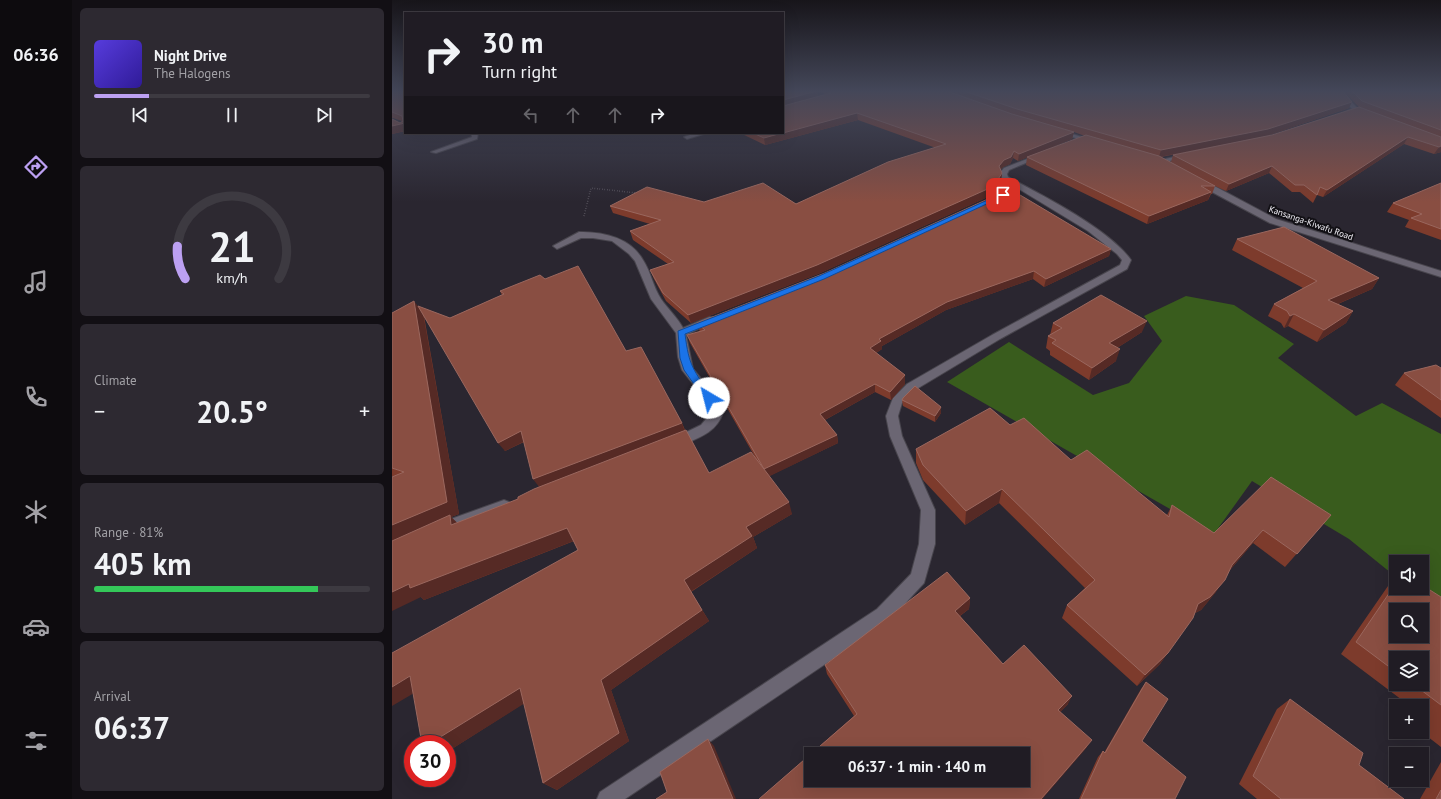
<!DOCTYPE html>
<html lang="en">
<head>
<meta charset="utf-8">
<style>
	body { margin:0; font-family:"PT Sans",sans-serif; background:#2d2931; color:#f1f3f6; height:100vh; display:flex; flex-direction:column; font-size:15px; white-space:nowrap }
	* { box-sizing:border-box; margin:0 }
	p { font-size:13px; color:#a2a1a6 }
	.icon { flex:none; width:22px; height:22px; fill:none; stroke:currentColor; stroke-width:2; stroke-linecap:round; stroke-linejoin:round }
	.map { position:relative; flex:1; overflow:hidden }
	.sheet { display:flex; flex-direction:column; gap:8px; padding:8px; background:#120f14; width:320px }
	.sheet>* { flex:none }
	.top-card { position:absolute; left:12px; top:12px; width:380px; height:122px; border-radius:0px; box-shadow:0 4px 16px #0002,0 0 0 1px #3d3a41; background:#201c24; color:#f1f3f6; overflow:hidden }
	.controls { position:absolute; left:997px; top:555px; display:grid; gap:8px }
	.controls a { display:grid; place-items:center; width:40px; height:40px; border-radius:0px; background:#201c24; box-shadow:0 4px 16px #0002,0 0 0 1px #3d3a41; font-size:20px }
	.speed { position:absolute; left:12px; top:735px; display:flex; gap:8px; font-size:20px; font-weight:700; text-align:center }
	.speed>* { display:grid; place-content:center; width:52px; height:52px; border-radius:50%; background:#201c24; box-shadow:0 4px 16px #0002,0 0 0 1px #3d3a41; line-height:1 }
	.speed .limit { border:6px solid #d22; background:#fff; color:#111 }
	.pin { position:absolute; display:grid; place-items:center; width:34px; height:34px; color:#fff; margin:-17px; border-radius:8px; box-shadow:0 2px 6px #0006 }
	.me { position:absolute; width:44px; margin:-22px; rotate:323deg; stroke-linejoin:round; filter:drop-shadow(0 0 3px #0008) }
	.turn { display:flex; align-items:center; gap:14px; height:84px; padding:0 12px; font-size:18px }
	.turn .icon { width:52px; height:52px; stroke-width:2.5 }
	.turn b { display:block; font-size:28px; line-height:34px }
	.lanes { display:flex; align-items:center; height:38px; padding:0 12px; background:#0003; justify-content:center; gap:20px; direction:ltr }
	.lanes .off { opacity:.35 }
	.big { font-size:30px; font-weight:700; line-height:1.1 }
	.sheet .card { flex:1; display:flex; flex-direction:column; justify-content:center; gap:6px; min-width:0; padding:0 14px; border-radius:6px; background:#2d2931 }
	.sheet .dial { align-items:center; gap:0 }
	.dial svg { height:104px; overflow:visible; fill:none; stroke:#3d3a41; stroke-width:7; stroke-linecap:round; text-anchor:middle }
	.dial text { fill:#f1f3f6; stroke:none }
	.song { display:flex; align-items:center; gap:12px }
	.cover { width:48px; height:48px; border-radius:6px; background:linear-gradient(135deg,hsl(250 70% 55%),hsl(250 70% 35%)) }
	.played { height:4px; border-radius:2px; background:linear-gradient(90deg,#bca0f2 20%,#3d3a41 20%) }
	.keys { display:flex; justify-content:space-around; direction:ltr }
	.heat { display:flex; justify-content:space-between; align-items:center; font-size:22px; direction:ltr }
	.charge { height:6px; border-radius:3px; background:linear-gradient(90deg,#34c759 81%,#3d3a41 0) }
	.trip { position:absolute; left:412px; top:747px; width:226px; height:40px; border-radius:0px; background:#201c24; box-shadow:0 4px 16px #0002,0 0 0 1px #3d3a41; font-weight:700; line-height:40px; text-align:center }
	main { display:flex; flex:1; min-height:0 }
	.tabs { display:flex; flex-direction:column; width:72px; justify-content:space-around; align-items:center; background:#0d0b0e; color:#a2a1a6 }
	.tabs .icon { width:28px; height:28px }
	.tabs .selected { color:#bca0f2 }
	.tabs b { font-size:18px; color:#f1f3f6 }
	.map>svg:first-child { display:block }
</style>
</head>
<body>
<main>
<nav class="tabs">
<b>06:36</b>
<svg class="icon selected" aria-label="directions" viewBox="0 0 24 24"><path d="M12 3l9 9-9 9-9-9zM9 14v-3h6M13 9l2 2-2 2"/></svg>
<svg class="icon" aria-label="music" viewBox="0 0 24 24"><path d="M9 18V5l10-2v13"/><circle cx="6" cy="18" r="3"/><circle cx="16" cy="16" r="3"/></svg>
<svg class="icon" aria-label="phone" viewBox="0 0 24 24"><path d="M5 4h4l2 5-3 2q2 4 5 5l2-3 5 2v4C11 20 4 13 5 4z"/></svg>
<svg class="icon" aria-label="climate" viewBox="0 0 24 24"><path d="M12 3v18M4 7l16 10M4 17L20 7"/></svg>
<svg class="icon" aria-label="car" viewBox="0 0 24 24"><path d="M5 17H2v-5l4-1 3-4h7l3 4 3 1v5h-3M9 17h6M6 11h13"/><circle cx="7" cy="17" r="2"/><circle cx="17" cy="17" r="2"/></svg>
<svg class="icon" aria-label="filters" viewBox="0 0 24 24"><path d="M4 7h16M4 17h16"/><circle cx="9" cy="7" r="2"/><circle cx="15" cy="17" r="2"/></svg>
</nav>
<section class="sheet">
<div class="card">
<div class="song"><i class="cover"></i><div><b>Night Drive</b><p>The Halogens</p></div></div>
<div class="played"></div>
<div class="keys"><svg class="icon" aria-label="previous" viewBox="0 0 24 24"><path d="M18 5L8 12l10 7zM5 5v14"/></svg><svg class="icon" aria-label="pause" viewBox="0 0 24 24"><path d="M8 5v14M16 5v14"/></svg><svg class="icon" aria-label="next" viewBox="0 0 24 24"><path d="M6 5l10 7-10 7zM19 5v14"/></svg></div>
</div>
<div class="card dial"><svg viewBox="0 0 100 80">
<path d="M14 69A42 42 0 1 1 86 69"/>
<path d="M14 69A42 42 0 0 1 8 44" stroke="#bca0f2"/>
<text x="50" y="56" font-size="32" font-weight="700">21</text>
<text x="50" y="72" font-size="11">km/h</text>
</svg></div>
<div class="card"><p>Climate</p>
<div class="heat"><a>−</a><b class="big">20.5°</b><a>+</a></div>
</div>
<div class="card"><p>Range · 81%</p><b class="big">405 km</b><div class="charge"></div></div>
<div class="card"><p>Arrival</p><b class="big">06:37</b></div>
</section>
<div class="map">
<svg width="1049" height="799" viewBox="0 0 1049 799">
	<rect width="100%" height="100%" fill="#2a2630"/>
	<polygon fill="#395c1d" points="794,296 842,305 902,344 886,358 964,416 990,403 1049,434 1049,612 1030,588 1030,562 1004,562 1004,577 957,539 860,481 822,534 555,382 617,342 701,395 737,383 770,341 752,316"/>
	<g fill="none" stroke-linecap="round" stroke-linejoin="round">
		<defs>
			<g id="minor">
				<polygon points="943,90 948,90 966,109 966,111 949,116 949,114 960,109"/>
				<polygon points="664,130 668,130 705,142 700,143 664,132"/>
				<polygon points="79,133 86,133 85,139 44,153 39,152 80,137"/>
				<polygon points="304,133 315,133 295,139 292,137"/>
				<path d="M648 154 653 155 617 170 615 174 616 177C650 195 717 229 739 260L735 269 608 339 523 390 510 403 506 416 510 436 543 510V544L532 583 497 621 233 799H205L208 792 485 609 519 574 527 544 529 510 498 436 494 416 501 398 515 384 600 335 728 265 730 260 725 254 696 231 609 178 607 174 612 168Z"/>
				<polygon points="796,154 799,156 798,157 767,163 764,161"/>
				<polygon points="805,180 811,180 884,219 1049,271 1049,277 878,223 805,184"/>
				<path d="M187 232C211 232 238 237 251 260 259 272 261 287 269 299 276 309 285 317 291 328L317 317H325L326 319 294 335 301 369 318 389 331 413C324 433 306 438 288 446L283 448 278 446 277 443 278 440 309 425 319 413 309 394 290 370 286 357 284 333 259 299 243 261 237 254 220 241 201 238H189L165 249 161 246Z"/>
				<polygon points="112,500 117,502 119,506 117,510 50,534 45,532 43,528 45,524"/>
			</g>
		</defs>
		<use href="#minor" stroke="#48454d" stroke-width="2"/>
		<polyline stroke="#716d76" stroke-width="1.5" stroke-dasharray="0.5 2" stroke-linecap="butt" points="192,216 199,188 245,193"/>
		<use href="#minor" fill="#6b6673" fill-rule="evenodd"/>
	</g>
	<g fill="#7d3b2c" fill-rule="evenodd">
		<polygon points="0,90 13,90 13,131 0,134 0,119 8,123 10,121 1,118 0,118"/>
		<polygon points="426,90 950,90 957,108 874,136 769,157 779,162 781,155 880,135 967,107 950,90 1049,90 1049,152 1042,154 1012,144 931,197 925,195 921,203 908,192 900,192 877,173 834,191 823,186 820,194 819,194 816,200 755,224 634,165 635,157 693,136 682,132 680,139 626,161 621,158 618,164 611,167 608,170 610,173 609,181 608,182 609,191 426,274 299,323 274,301 262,279 258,270 276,264 241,240 238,231 258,224 221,213 218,206 312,202 404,204 544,148 466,120 373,145 348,133 391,133 425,91 426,96 433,94"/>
		<polygon points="1049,183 1049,240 1013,227 1017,220 995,212 1001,203"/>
		<polygon points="845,239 987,278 980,289 946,304 961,311 954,323 925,342 896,326 892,328 889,323 876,316 882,304 911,288 840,250"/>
		<path d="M719 249 717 256 652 287 641 279 554 310 490 346V349L484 353 513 375V384L499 400 483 392 433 420 445 435 446 443 377 476 400 514 361 537 365 548 299 592 317 621 219 690 237 741 165 790 151 783 132 703 55 752 186 550 182 541 32 600 29 597 2 477 0 476V313L26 307 58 318 110 295 108 291 234 351 290 423 293 430 317 473 363 457 298 343 295 335 308 332 305 323ZM32 316 113 451 132 442 147 487 126 499 65 523 59 517 67 514Z"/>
		<polygon points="661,323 750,332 725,348 724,361 697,380 658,355 658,351 654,348 656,336 658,335"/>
		<polygon points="1049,368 1049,418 1003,385 1012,373"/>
		<polygon points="510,400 549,413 543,422 511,406"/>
		<polygon points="618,425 775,515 780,505 822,533 939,515 893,567 861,543 838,570 823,593 809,610 803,613 768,664 745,686 670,618 675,605 693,588 607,503 573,525 531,480 524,463 524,449"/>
		<path d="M1004 579V588L1049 597V747L1031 733 1038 722 1030 715V706H1018L949 654 996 586ZM1004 658 1030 684H1004Z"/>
		<polygon points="578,598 577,609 568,616 611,664 676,704 668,712 695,747 650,799 367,799 462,716 435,674 433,665"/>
		<polygon points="754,682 750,741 783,799 687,799 706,757 711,751 712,753 749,689"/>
		<polygon points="898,699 967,765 1012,799 865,799 847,784 885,709"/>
		<polygon points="1049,762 1049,799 1028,799"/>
	</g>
	<g fill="#562a25">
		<polygon points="425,91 426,97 391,106 391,100"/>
		<polygon points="960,102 957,108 874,136 767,157 769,150"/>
		<polygon points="465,113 466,120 373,145 372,138"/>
		<polygon points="13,123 13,131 0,134 0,126"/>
		<polygon points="682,132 680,139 626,161 627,154"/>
		<polygon points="1016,137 1012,144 931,197 935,190"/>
		<polygon points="1049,146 1049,152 1042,154 1047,147"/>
		<polygon points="622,151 621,158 618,164 611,167 606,173 607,166 612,160"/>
		<polygon points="880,166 877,173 834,191 837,184"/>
		<polygon points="610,173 609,181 607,185 609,183 609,191 426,274 299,323 296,315 605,181"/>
		<polygon points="819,192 816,200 755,224 757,216"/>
		<polygon points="719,249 717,256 652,287 654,279"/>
		<polygon points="642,271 641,279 554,310 490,346 490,349 479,356 478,348 487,339 555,302"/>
		<polygon points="987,278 980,289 929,311 936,300"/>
		<polygon points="22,301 31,313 67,514 59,517 70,527 0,542 0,525 55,502"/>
		<polygon points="961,311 954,323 925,342 932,330"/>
		<polygon points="902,314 896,326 892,328 898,316"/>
		<polygon points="755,321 750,332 714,355 717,343"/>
		<polygon points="728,349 724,361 697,380 700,368"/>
		<polygon points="513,375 513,384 499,400 498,392"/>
		<polygon points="483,384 483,392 429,422 428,414"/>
		<polygon points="549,407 549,413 543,422 543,416"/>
		<polygon points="290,423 293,432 148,488 141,479"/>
		<polygon points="129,431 135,440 113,451 106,443"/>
		<polygon points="445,435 446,443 374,478 372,469"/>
		<polygon points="610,489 607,503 573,525 574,511"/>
		<polygon points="397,502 400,514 361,537 365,548 298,592 292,580 354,527"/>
		<polygon points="175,528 184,540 32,600 29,597 0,611 0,592 17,584"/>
		<polygon points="871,530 861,543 831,578 840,565"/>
		<polygon points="833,580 823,593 809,610 797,616 806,604"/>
		<polygon points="578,598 577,609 562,620 563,611"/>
		<polygon points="310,610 317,621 219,690 237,741 165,790 151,783 209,680"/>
		<polygon points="776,653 768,664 745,686 753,675"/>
		<polygon points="18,676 34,686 0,706 0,687"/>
		<polygon points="128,688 141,698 55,752 55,744 37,744"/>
		<polygon points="680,696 676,704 662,719 666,710"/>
		<polygon points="316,739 322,746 344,799 341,799"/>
		<polygon points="700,740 695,747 650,799 649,799"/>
	</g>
	<g fill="#894e42" stroke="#9a675e" fill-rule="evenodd">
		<polygon points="0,90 13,90 13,123 0,126 0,119 8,123 11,121 10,116 0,112"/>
		<polygon points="391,90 424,90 425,91 391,100"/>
		<polygon points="435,90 552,90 620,114 682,132 627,154 622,151 619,157 612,160 607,166 610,173 605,181 609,183 425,265 296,315 271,293 258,270 282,262 238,231 269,220 218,206 255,187 312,202 371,183 404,204 496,162 554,144 465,113 391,133 391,106 439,93"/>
		<polygon points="569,90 950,90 960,102 876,129 769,150 625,109"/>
		<polygon points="959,90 1049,90 1049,130 970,101"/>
		<polygon points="967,107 1049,137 1049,146 1047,147 1016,137 935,190 928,187 925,195 912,185 903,185 880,166 837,184 781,155 880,135"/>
		<polygon points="361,133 390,133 372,138"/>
		<polygon points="694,135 767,156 823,186 809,186 819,192 757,216 635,157"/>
		<polygon points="1049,183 1049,229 1019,218 1030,214 1001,203"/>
		<polygon points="618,189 719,249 654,279 642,271 555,302 487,339 489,341 478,348 513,375 498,392 483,384 428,414 445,435 372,469 295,335 313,330 305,323 433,273"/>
		<polygon points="892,227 987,278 936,300 961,311 932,330 902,314 898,316 895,311 882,304 925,281 845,239"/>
		<polygon points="186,266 234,351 249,347 290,423 141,479 129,431 106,443 26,306 58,318 112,294 108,291 148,275 153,279"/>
		<polygon points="709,295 755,321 717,343 728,349 700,368 660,343 664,340 656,336 670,328 661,323"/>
		<polygon points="22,301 55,502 0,525 0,477 12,472 0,468 0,313"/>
		<polygon points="1044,365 1049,368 1049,400 1012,373"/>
		<polygon points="523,386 549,407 543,416 510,400 511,398"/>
		<polygon points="598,408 618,425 632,418 679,460 695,450 777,517 780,505 822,533 879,477 939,515 905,554 871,530 840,565 833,580 818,597 806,604 801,618 776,653 753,675 675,605 703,580 610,489 574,511 531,465 524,449"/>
		<polygon points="294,430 317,473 359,452 397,502 354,527 360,536 292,580 310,610 209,680 227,733 151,783 128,688 37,744 30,744 18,676 0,687 0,653 186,550 175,528 18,588 17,584 0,592 0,541 58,515 59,525 126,499 126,497 142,489"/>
		<path d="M555 572 578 598 563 611 611 664 632 645 680 696 666 710 700 740 649 799H367L465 714 433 665ZM419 754H631V780H419Z"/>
		<path d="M1004 583V588H1030V585L1049 597V705L1021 684H1030V658H1004V672L964 642ZM1004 610H1030V636H1004Z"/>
		<polygon points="754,682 776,699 750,741 794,777 783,799 689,799 711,751 713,753"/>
		<polygon points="898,699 971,753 967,765 1012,799 889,799 861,776"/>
		<polygon points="316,739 341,799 264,799 275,792 268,772"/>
		<polygon points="1049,790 1049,799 1044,799"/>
	</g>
	<linearGradient id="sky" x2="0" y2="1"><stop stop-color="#17151a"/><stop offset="0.45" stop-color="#444759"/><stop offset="1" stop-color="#444759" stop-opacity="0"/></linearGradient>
	<rect width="1049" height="202" fill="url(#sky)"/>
	<path fill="#1a73e8" stroke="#114b97" d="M609 194 614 195 432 279 293 334C297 366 301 370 320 396V400H313L292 370 288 358 286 331 427 276Z"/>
	<g text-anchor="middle" stroke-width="4" stroke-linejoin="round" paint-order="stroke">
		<g font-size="9" fill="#f1eff6" stroke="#121015">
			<text transform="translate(919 223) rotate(19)" y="3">Kansanga-Kiwafu Road</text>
		</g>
	</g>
</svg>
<div class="controls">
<a><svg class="icon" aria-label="sound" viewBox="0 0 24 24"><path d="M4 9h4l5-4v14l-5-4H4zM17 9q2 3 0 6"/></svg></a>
<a><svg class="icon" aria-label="search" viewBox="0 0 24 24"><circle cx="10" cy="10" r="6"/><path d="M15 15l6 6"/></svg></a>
<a><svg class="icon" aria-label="layers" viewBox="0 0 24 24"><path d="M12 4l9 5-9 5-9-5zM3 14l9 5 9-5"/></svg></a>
<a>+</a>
<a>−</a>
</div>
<div class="speed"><div class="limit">30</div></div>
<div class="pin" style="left:611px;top:195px;background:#d93025"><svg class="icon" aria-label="arrive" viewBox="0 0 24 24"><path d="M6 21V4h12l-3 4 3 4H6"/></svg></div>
<svg class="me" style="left:317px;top:398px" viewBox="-20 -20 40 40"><circle r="19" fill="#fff"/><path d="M0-13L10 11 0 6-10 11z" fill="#1a73e8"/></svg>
<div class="trip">06:37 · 1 min · 140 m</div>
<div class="top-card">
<div class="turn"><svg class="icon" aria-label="right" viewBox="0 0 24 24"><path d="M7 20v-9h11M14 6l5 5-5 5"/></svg><div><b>30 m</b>Turn right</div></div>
<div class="lanes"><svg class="icon off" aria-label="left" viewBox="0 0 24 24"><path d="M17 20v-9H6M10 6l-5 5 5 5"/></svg><svg class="icon off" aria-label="ahead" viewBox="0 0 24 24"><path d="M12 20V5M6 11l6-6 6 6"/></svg><svg class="icon off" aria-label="ahead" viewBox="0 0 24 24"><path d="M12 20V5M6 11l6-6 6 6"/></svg><svg class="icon" aria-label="right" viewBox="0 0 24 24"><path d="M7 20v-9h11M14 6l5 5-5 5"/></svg></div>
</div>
</div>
</main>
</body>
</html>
